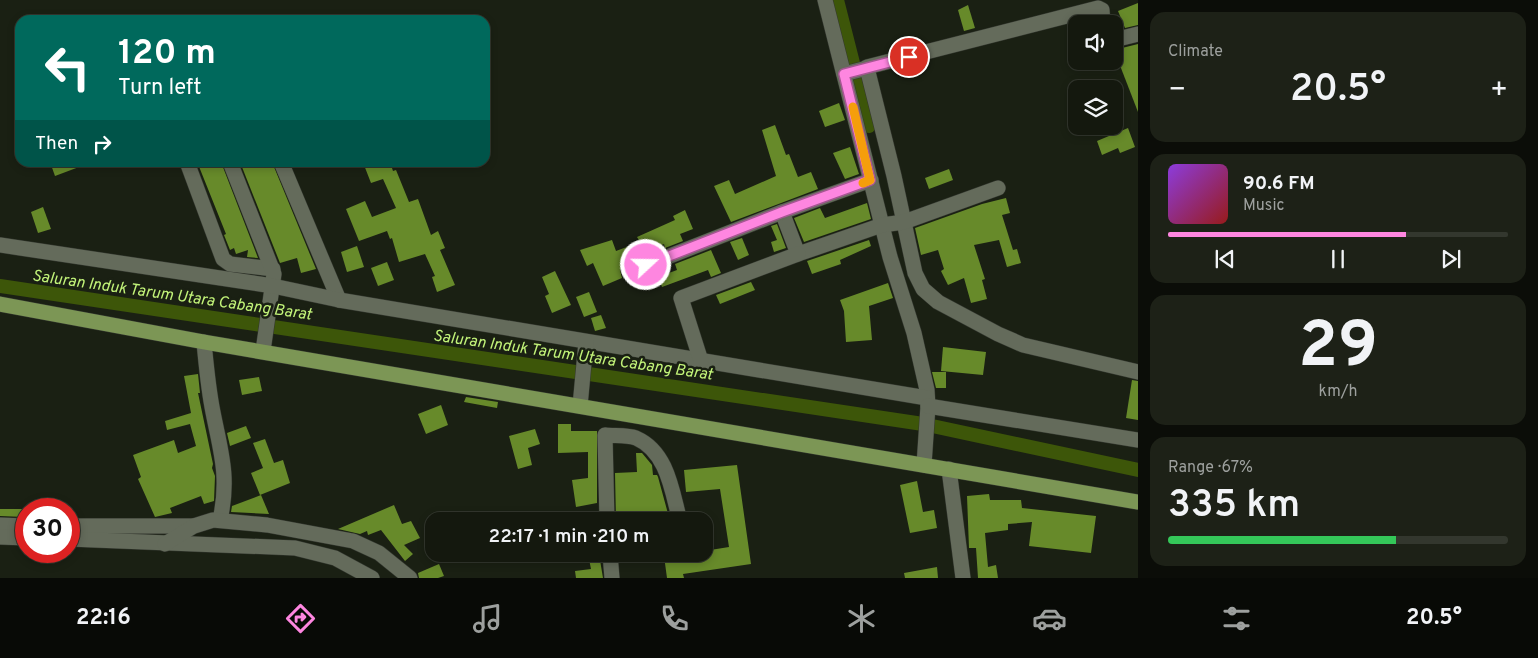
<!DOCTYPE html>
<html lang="en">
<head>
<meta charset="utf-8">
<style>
	body { margin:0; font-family:Overpass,sans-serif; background:#1d2117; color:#f1f3f6; height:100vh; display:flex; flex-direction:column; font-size:19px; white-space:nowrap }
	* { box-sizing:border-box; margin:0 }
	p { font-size:16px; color:#9da09e }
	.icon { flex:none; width:28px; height:28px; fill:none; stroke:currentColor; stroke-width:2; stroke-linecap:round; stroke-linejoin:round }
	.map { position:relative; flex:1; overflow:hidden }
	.panel { display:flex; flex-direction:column; gap:12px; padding:12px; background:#0b0d08; width:400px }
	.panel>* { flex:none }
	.hud { position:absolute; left:15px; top:15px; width:475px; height:152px; border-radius:15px; box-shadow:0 2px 8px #0003,0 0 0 1px #33372e; background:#00695c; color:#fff; overflow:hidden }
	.controls { position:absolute; left:1068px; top:15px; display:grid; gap:10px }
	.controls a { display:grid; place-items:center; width:55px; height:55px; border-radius:10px; background:#14180e; box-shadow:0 2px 8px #0003,0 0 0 1px #33372e; font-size:25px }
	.speed { position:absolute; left:15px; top:498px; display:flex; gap:10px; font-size:25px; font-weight:700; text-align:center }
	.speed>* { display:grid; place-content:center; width:65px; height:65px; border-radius:50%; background:#14180e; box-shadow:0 2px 8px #0003,0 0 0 1px #33372e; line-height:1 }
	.speed .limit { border:8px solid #d22; background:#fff; color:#111 }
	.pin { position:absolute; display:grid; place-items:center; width:42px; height:42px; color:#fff; margin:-21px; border:2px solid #fff; border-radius:50%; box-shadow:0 1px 5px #0007 }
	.me { position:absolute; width:55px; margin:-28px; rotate:69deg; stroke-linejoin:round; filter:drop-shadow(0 0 4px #0008) }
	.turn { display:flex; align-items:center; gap:18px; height:105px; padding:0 20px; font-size:22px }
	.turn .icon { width:65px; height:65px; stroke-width:2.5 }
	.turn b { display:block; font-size:35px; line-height:42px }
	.then { display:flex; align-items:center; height:48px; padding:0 20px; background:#0003; gap:10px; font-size:19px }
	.big { font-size:38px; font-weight:600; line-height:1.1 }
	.panel .tile { flex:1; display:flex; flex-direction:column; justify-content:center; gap:8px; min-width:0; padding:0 18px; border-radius:15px; background:#1d2117 }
	.panel .dial { align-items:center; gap:0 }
	.dial b { font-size:65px; line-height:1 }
	.song { display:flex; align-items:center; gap:15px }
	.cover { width:60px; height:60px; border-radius:8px; background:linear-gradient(135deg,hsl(270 70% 55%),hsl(0 70% 35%)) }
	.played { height:5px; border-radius:2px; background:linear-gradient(90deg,#fe86e0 70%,#33372e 70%) }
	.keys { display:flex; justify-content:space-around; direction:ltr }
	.heat { display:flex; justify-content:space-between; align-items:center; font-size:28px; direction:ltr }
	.charge { height:8px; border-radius:4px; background:linear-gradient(90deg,#34c759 67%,#33372e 0) }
	.trip { position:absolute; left:425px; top:512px; width:288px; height:50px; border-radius:15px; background:#14180e; box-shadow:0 2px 8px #0003,0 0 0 1px #33372e; font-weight:600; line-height:50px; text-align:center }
	.dock { display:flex; height:80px; justify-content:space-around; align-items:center; background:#080a06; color:#9da09e }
	.dock .icon { width:35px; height:35px }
	.dock .current { color:#fe86e0 }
	.dock b { font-size:22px; color:#f1f3f6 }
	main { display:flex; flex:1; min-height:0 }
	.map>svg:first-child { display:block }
</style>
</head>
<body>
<main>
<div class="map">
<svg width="1138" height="578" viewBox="0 0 1138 578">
	<rect width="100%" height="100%" fill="#1a2013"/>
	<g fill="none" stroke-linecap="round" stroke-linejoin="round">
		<g stroke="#3d5609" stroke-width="14">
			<polyline points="837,0 869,126"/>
			<polyline points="0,286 923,424 1138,470"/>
		</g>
	</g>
	<g fill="#678a2a">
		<polygon points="1138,3 1138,25 1125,28 1118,11"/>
		<polygon points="968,5 975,28 964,31 958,10"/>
		<polygon points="1138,44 1138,112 1114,50"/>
		<polygon points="839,103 845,120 825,127 819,111"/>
		<polygon points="775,125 786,155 789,154 798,177 811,172 818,189 731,222 714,186 729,180 735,194 776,176 762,130"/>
		<polygon points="1128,128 1135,147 1120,153 1118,148 1102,155 1097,141"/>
		<polygon points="850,147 859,174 845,179 833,153"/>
		<polygon points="50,162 87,162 87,164 55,176"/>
		<polygon points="200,162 221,162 258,258 247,257 248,250 236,254 234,248 230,250 224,235 226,234 198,164"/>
		<polygon points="240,162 272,162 316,269 301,273 297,258 280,263"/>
		<polygon points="369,162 390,162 393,171 396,170 409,202 418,199 431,235 438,231 445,248 440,250 455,285 437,292 432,277 435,276 425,254 399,262 392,238 390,239 387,231 359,241 346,209 365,201 372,217 396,208 383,179 371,183 364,165"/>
		<polygon points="949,169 953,180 929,189 925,178"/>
		<polygon points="1006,198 1010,213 1002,215 1013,250 1017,249 1021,263 1007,267 999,240 974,245 985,279 982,280 987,299 971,303 964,278 948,285 941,271 944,269 938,250 921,255 915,228 982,204"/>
		<polygon points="867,203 871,219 804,242 794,218 820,208 825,218"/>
		<polygon points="43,207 51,229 38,233 31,212"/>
		<polygon points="685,210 693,229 680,234 683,241 665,248 664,244 625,264 620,270 622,278 603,286 593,263 587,266 580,250 612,240 616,251 640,242 637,237 675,220 673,216"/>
		<polygon points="777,224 786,248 774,252 771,242 777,240 771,226"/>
		<polygon points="742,238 749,255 738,260 730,242"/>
		<polygon points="869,240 871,246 840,260 841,264 812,274 807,261"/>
		<polygon points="357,246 364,267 347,272 341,252"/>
		<polygon points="711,250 721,273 711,277 708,270 662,287 658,277 677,270 675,264"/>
		<polygon points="387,262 394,280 378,286 371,268"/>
		<polygon points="555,271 571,305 552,313 545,296 549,294 542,277"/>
		<polygon points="652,273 656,282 638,289 634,280"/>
		<polygon points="751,282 755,290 720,304 716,295"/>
		<polygon points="888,283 893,298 869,306 872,340 846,342 844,311 840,300"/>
		<polygon points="589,292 597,312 584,317 576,297"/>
		<polygon points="601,315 606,328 595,331 591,318"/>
		<polygon points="943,347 986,352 983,375 941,371"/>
		<polygon points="932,372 946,372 946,388 936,388"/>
		<polygon points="198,374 200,393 198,393 213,464 212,468 215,476 214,501 204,504 201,496 170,508 172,513 155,517 138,479 141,477 133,455 174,440 178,453 196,446 190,424 167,430 165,421 191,413 184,376"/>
		<polygon points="259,377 262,391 242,395 239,380"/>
		<polygon points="1132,380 1138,381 1138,420 1126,418"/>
		<polygon points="466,397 498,402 497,408 464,402"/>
		<polygon points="441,405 448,425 426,434 418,414"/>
		<polygon points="558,424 571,424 571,431 597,431 597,503 576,507 572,480 588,478 588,452 558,453"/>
		<polygon points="246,426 251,438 230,446 227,433"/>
		<polygon points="535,429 540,444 528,448 532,465 518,469 509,436"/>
		<polygon points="265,439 274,463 283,460 290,483 260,495 251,473 263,468 253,443"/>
		<polygon points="636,453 642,453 652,465 653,475 657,475 658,477 670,521 616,521 615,473 637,472"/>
		<polygon points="737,465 751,564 683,574 684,578 667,578 664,556 704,554 704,551 729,547 720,489 686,492 684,470"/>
		<polygon points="917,481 923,512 934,510 937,528 910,533 900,485"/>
		<polygon points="989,494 990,500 1021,500 1022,508 1096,516 1091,553 1029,546 1032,522 1008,524 1008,530 985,533 988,567 996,565 998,578 978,578 976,548 969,548 967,496"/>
		<polygon points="261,495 269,514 231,512 232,506"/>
		<polygon points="394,505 402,524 411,521 420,538 404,545 413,554 405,561 381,530 368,535 367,531 360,534 338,529"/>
		<polygon points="0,509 24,509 24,517 0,516"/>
		<polygon points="588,554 599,554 603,578 576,578 575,571 591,569"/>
		<polygon points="439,564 444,576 438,578 419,578 418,573"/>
		<polygon points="937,567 938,578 905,578 904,573"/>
	</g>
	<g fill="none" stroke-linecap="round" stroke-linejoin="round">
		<defs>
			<g id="minor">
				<polyline points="825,0 890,257 914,333 927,390 928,406 924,465"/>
				<polyline points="1114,40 1138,34"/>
				<polyline points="867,67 1098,8 1102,10 1103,24"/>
				<polyline points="844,74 867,68 894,176 915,273 923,289 938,302 998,334 1023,345 1138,372"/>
				<polyline points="187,162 223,259 230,264 273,269"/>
				<polyline points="230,162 274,274 263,351"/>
				<polyline points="281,162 339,300"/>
				<polyline points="782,212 798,254 882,225 904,222 998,188"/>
				<polyline points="0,245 273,286 339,300 927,398"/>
				<polyline points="629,272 782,212 871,180"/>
				<path d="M204 342C206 364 208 385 212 407 220 450 230 475 220 520"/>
				<polyline points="701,361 681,298 798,254"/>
				<polyline points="580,406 586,342"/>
				<polyline points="928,406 1138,440"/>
				<polyline points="949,469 963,578"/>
				<path d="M607 521 605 435C614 436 628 435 636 438 668 452 672 492 680 521"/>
				<polyline points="0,525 26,526"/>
				<polyline points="69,526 193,526"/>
				<polyline points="0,537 26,538"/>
				<polyline points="69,539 295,548 335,558 372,578"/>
				<polyline points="165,544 194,526 213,520 267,525 353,541 379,553 410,578"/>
				<polyline points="610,554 612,578"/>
			</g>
			<polyline id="major" points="0,304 204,342 1138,502"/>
		</defs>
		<use href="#minor" stroke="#343830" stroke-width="16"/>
		<use href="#major" stroke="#343830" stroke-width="16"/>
		<use href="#minor" stroke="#646b5b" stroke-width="15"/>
		<use href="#major" stroke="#7c9655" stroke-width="15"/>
	</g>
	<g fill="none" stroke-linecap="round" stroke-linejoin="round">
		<defs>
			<polyline id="route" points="646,265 782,212 870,180 844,74 909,57"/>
		</defs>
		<use href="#route" stroke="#a55792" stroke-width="12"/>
		<use href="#route" stroke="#fe86e0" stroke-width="9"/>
		<polyline stroke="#f59e0b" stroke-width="9" points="853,107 870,180 863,183"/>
	</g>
	<g text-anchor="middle" stroke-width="5" stroke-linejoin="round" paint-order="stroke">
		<g font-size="16" font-style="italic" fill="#c2f379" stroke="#1a2013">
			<text transform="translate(172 294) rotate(8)" y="6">Saluran Induk Tarum Utara Cabang Barat</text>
			<text transform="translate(573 354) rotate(8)" y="6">Saluran Induk Tarum Utara Cabang Barat</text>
		</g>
	</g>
</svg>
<div class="controls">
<a><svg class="icon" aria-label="sound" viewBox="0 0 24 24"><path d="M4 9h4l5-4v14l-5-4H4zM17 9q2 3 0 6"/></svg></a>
<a><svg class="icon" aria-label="layers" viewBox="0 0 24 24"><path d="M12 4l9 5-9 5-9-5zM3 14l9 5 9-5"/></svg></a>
</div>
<div class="speed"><div class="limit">30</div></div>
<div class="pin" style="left:909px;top:57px;background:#d93025"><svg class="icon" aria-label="arrive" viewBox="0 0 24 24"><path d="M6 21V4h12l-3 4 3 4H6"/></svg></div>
<svg class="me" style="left:646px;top:265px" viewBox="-20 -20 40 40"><circle r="17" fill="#fe86e0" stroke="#fff" stroke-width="3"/><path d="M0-11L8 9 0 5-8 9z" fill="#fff"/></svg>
<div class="trip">22:17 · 1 min · 210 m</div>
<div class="hud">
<div class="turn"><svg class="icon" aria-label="left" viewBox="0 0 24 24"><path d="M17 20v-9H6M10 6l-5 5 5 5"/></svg><div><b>120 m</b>Turn left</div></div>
<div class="then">Then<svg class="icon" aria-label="right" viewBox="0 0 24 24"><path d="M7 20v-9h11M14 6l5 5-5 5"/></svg></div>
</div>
</div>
<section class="panel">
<div class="tile"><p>Climate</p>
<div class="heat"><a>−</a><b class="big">20.5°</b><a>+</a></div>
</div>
<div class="tile">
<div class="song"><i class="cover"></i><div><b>90.6 FM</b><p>Music</p></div></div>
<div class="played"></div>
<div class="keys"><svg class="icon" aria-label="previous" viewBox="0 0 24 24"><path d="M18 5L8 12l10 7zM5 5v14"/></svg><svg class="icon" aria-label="pause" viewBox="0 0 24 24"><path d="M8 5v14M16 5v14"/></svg><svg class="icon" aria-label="next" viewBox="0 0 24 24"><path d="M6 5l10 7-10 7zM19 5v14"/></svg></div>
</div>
<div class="tile dial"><b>29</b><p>km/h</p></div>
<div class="tile"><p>Range · 67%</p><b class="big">335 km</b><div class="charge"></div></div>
</section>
</main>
<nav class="dock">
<b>22:16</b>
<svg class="icon current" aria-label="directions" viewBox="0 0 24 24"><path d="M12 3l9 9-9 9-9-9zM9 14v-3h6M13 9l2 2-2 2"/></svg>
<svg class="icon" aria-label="music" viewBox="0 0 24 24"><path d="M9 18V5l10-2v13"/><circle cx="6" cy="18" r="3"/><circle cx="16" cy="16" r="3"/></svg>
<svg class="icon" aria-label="phone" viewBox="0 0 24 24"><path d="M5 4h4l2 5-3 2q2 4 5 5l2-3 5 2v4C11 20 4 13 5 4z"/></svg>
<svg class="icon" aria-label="climate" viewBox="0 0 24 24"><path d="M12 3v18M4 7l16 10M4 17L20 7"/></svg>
<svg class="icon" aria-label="car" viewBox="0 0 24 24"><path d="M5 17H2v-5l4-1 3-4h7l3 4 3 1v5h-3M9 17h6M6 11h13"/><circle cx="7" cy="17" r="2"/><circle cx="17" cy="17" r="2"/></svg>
<svg class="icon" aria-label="filters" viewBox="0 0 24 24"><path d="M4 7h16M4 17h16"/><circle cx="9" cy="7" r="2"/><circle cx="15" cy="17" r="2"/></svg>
<b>20.5°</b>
</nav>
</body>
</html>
